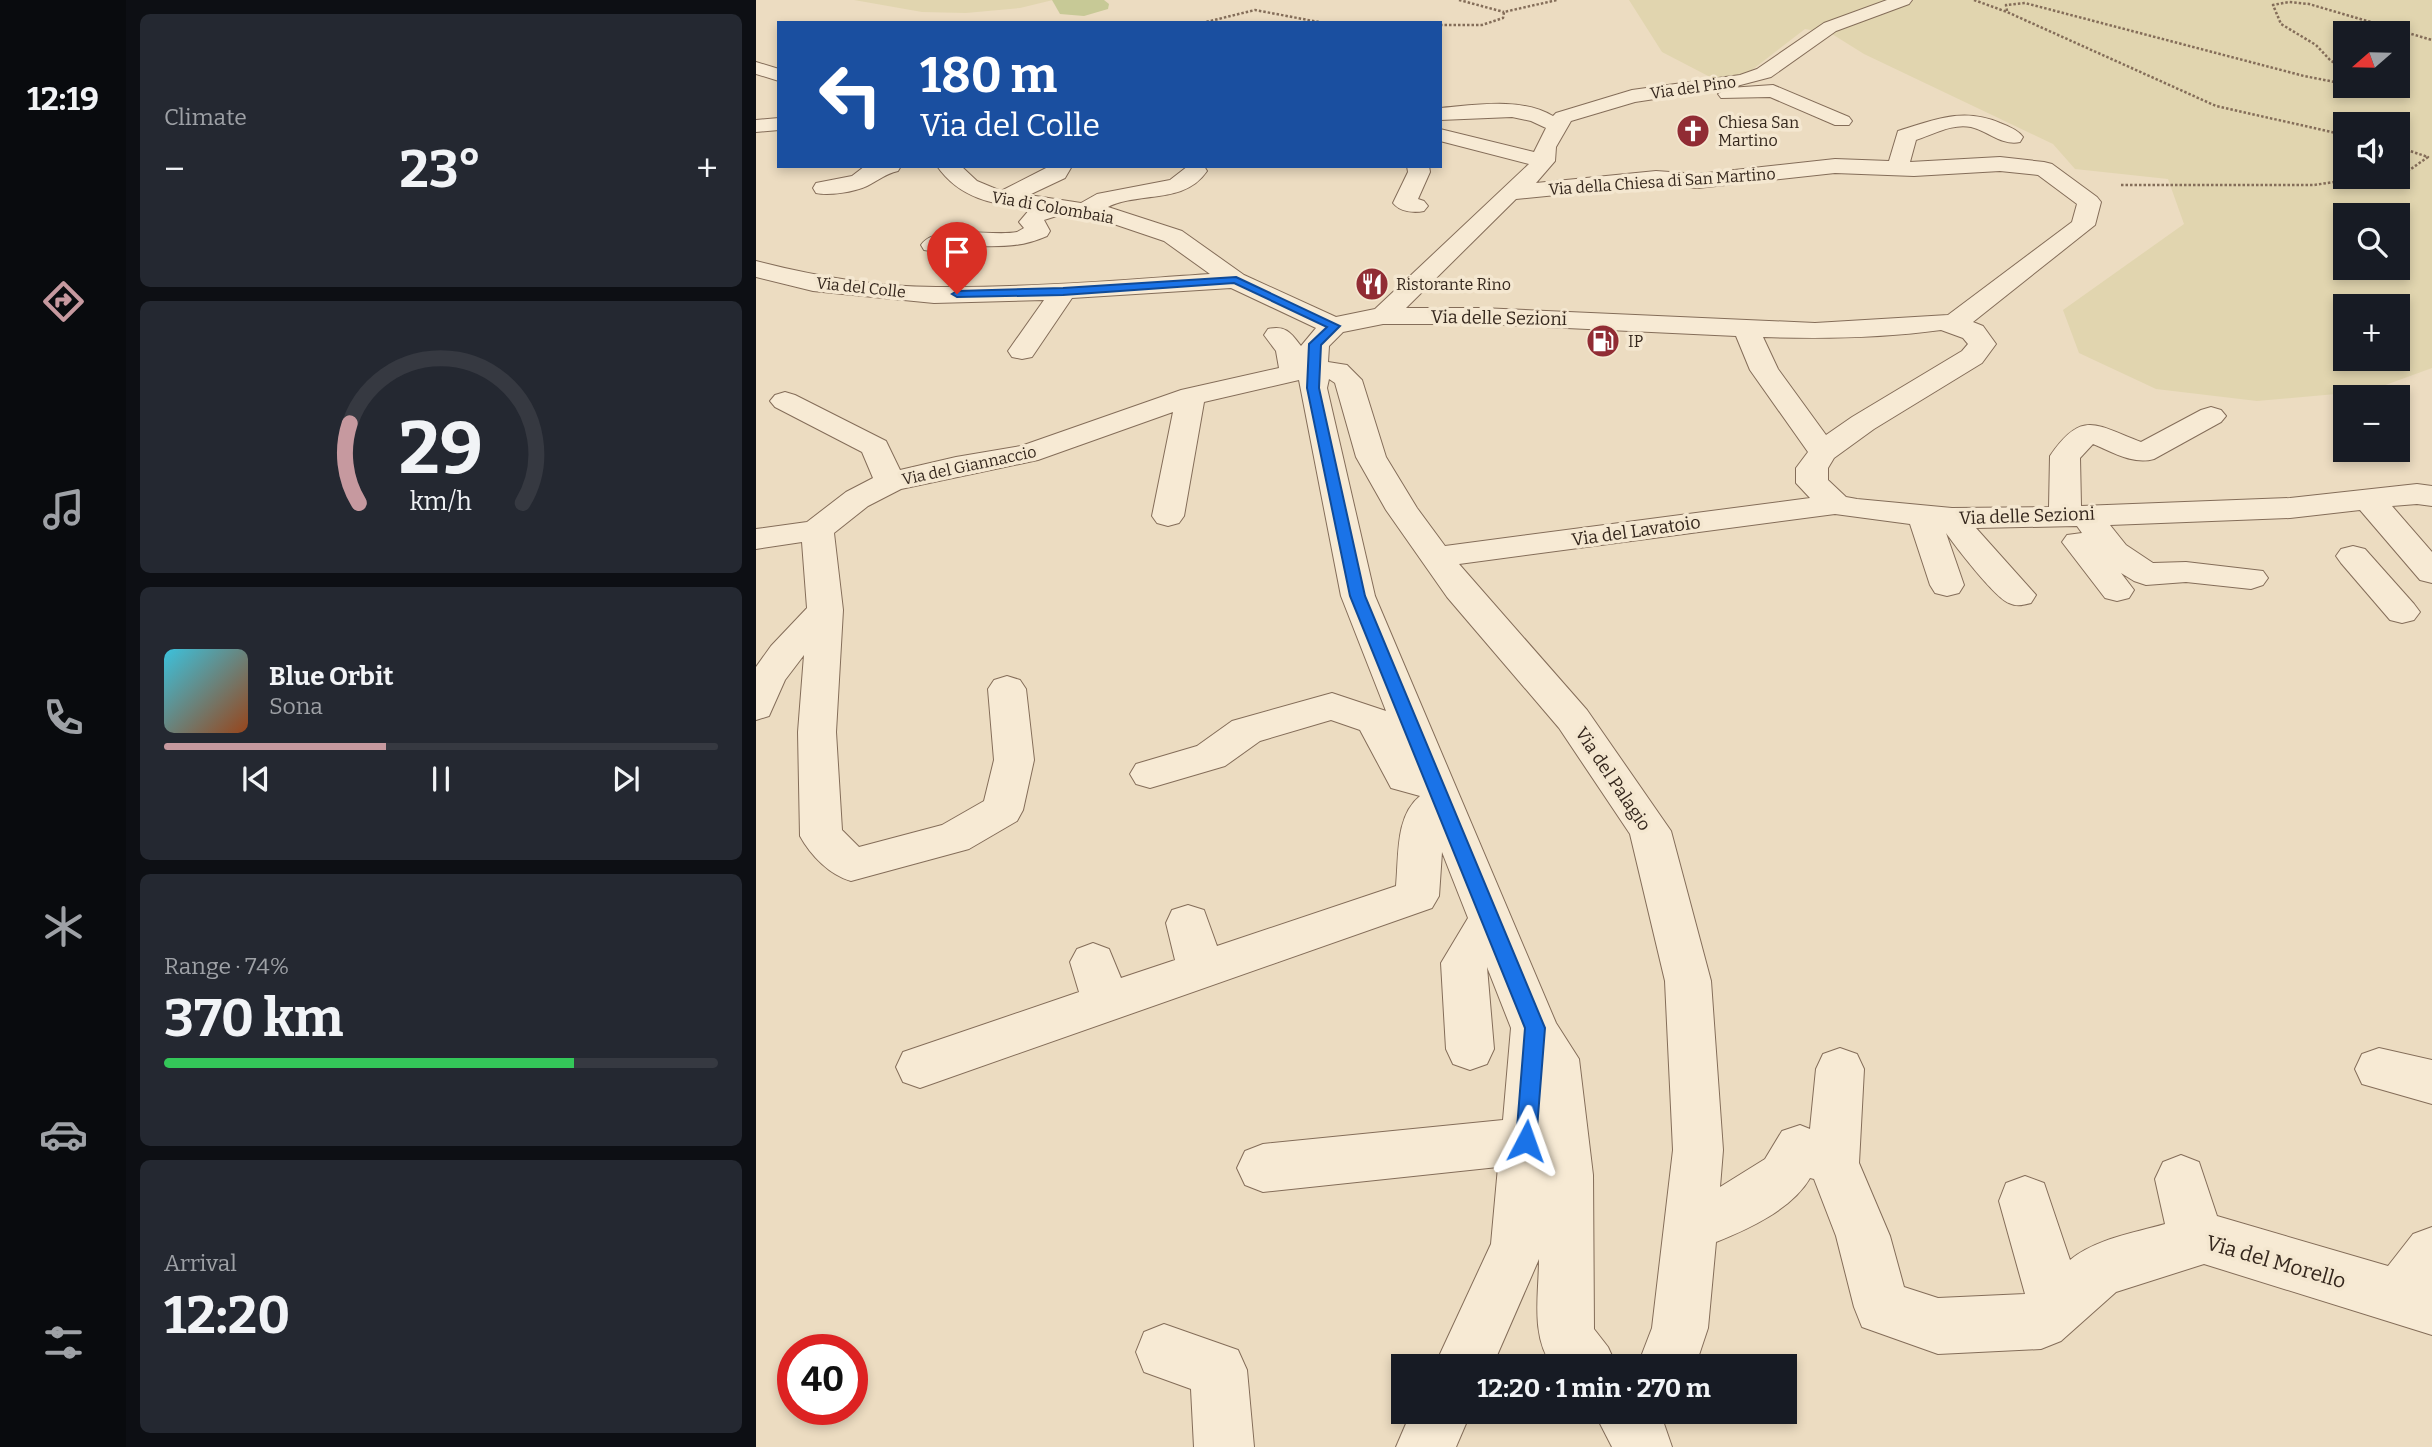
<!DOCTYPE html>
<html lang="en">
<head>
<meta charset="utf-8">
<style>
	body { margin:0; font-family:Bitter,serif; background:#242831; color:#f1f3f6; height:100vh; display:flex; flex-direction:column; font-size:26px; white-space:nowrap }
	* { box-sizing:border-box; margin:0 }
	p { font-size:23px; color:#9ea1a6 }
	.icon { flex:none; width:38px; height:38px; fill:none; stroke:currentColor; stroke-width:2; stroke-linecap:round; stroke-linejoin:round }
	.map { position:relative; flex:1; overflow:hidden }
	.sheet { display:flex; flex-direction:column; gap:14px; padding:14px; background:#0d0f14; width:630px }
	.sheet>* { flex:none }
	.top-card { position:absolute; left:21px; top:21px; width:665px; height:147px; border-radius:0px; box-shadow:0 4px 10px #0003; background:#1a4fa0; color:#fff; overflow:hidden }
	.needle { width:46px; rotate:250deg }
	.controls { position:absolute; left:1577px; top:21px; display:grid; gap:14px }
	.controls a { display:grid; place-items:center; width:77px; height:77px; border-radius:0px; background:#171b24; box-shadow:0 4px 10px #0003; font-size:35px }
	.speed { position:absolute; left:21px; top:1334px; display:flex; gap:14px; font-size:35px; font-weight:700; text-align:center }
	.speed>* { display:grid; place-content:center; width:91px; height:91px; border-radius:50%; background:#171b24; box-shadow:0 4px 10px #0003; line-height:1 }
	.speed .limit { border:10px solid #d22; background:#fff; color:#111 }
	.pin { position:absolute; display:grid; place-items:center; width:60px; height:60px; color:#fff; margin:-72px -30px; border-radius:50% 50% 50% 0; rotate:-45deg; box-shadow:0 0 7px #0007 }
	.pin .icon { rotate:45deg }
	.me { position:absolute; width:77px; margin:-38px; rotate:4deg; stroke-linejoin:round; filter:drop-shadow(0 0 5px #0008) }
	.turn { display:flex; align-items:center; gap:24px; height:147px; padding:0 28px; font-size:32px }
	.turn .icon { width:91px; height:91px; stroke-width:2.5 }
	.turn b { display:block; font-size:49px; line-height:60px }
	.big { font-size:52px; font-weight:700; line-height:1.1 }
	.sheet .card { flex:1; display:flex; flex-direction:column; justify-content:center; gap:10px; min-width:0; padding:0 24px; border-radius:10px; background:#242831 }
	.sheet .dial { align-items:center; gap:0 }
	.dial svg { height:182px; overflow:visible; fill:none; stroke:#363941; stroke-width:7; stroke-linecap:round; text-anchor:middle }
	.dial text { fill:#f1f3f6; stroke:none }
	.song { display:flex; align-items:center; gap:21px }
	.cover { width:84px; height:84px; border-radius:10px; background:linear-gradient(135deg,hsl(190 70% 55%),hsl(20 70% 35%)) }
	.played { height:7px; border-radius:4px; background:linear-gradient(90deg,#c6999f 40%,#363941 40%) }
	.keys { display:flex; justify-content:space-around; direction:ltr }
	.heat { display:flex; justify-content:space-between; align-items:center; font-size:38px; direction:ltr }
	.charge { height:10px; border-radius:5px; background:linear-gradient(90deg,#34c759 74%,#363941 0) }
	.trip { position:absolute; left:635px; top:1354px; width:406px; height:70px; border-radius:0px; background:#171b24; box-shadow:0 4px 10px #0003; font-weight:700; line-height:70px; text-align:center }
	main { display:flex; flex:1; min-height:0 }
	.menu { display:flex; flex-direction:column; width:126px; justify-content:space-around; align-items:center; background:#090b0e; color:#9ea1a6 }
	.menu .icon { width:49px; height:49px }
	.menu .selected { color:#c6999f }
	.menu b { font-size:32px; color:#f1f3f6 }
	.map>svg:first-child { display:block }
</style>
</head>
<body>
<main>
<nav class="menu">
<b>12:19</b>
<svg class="icon selected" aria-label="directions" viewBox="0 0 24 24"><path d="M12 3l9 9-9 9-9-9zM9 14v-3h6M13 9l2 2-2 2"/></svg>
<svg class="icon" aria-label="music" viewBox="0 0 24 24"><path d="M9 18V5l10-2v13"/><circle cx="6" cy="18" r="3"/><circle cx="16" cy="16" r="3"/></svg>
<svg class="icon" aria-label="phone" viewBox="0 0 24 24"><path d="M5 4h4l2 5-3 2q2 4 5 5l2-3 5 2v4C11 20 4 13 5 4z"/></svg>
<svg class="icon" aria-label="climate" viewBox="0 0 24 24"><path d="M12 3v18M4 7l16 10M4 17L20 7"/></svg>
<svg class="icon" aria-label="car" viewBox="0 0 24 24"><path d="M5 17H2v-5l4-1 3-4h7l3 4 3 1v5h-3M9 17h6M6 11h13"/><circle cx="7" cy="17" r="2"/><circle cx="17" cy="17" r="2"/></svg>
<svg class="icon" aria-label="filters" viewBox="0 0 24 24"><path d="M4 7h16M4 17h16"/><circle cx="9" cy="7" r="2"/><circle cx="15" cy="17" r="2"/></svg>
</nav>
<section class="sheet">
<div class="card"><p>Climate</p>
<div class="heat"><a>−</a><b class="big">23°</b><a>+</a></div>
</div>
<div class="card dial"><svg viewBox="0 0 100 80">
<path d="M14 69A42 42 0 1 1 86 69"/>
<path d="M14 69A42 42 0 0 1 10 34" stroke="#c6999f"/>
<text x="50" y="56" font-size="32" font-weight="700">29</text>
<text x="50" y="72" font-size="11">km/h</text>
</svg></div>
<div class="card">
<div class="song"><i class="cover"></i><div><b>Blue Orbit</b><p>Sona</p></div></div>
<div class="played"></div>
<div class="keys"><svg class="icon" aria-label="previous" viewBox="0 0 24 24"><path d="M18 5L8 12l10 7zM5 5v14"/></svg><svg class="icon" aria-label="pause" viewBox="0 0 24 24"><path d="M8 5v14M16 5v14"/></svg><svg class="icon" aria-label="next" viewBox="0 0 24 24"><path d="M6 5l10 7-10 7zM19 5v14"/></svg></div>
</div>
<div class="card"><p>Range · 74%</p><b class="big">370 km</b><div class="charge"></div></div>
<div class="card"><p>Arrival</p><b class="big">12:20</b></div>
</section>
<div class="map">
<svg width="1676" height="1447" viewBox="0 0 1676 1447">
	<rect width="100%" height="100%" fill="#ecdcc1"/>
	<g fill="#e1d5af" fill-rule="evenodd">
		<polygon points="98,0 297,0 264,8 210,13 166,12"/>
		<path d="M873 0H1676V368L1613 391 1501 401 1400 389 1323 353 1307 310 1428 224 1412 179 1319 169 1297 144 1108 54 1076 34 1049 29 992 73 958 79 906 52ZM1589 33H1642V86H1589ZM1589 124H1642V177H1589ZM1589 215H1642V268H1589ZM1589 306H1642V359H1589Z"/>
	</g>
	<polygon fill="#c7c996" points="296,0 348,0 353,4 352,9 328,16 304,14"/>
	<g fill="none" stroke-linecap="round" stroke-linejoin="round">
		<defs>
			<g id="minor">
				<path d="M1131 0H1156L1153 4 1080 31 1015 77 973 88 1017 85 1093 117 1096 121 1093 125H1079L1014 97 965 98 962 94 971 88 879 102 815 121 800 147 799 161 780 183 900 171 942 174 1079 159 1133 161 1142 131C1178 120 1207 107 1244 123 1252 126 1262 130 1267 137L1264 142C1246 146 1232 131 1215 127 1197 123 1178 134 1160 140L1154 162 1244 157 1288 162 1296 164 1341 197 1345 202 1339 225 1217 322 1227 326 1240 344 1226 363 1118 429 1078 458 1072 468V480L1090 497 1101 499 1196 508 1293 507 1294 456C1326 409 1340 425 1385 442L1445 410 1455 407 1465 410 1470 416 1465 422 1398 459C1377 465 1356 452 1337 444L1324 458 1325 506 1534 498 1661 484 1676 486V506L1661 504 1636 506 1676 552V583L1664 580 1604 510 1534 518 1354 525 1370 545 1397 563 1430 562 1507 571 1512 578 1507 585 1495 589 1430 582 1390 585 1378 581 1365 573 1378 590 1373 598 1361 601 1349 598 1306 542 1311 535 1326 533 1321 526 1220 528 1280 595 1275 603C1267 605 1261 607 1253 603 1239 598 1200 547 1190 533L1208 585 1203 593 1191 596 1179 593 1174 585 1154 524 1079 514 703 564 831 710 915 831 955 981 967 1150 964 1187 1009 1159 1026 1131 1044 1125 1054 1129 1060 1069 1067 1054 1084 1048 1101 1054 1108 1069 1103 1163 1134 1236 1148 1287 1182 1298 1269 1294 1243 1201 1250 1183 1269 1176 1288 1183 1314 1260C1339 1239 1378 1233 1409 1224L1399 1179 1407 1162 1425 1155 1443 1162 1461 1216 1632 1266 1657 1234 1676 1227V1335L1448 1264 1360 1292 1305 1341 1285 1349 1182 1354 1106 1327 1098 1307 1080 1236 1058 1179 1054 1178C1036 1209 993 1229 960 1242L952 1328 939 1367H881L896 1328 917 1150 909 981 874 834 803 728 691 597 630 510 600 457 579 383 573 379 571 388 619 596 800 1023 823 1059 837 1175 838 1329 852 1347 861 1367H797C774 1336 783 1295 783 1259L736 1367H678L735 1244 742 1167 507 1192 489 1185 481 1168 489 1151 507 1144 747 1120 755 1028 731 967 738 1049 731 1064 714 1070 697 1064 690 1049 685 963 712 918 686 852 683 896 676 908 164 1088 147 1082 140 1067 147 1052 323 992 314 962 321 949 337 943 353 949 365 978 419 960 410 923 416 910 432 905 448 910 461 946 640 886C643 856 639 816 664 796L635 788 604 730 575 720 504 741 469 766 394 788 380 784 374 774 380 764 441 746 476 721 576 693 630 711 585 596 543 380 448 402 428 516 423 523 412 526 401 523 396 516 417 412 282 460 145 489 112 506 78 533 87 610 80 732 86 830 103 847 186 825 228 801 238 760 232 689 238 680 251 676 264 680 270 689 278 760 267 810 261 821 213 849 95 881C74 875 55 856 44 836L42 732 48 655 29 680 13 716 0 720V667L15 646 51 608 46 542 0 549V529L51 522 90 492 117 478 106 452 19 407 14 401 19 395 29 392 39 395 130 441 144 470 200 457 265 446 425 390 523 368 520 351 508 335 512 329C530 325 535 333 545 346L560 328 475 288 316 298 276 357 266 359 256 357 252 351 288 300 178 303 57 291 0 277V261C58 276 120 287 180 287 272 288 363 280 454 274L408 241 343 219 307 214 288 220 294 231 291 236C257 251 236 244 201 247 189 248 181 253 168 250L165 245C180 223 236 237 261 232L268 228 263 222 274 209C237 204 204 199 181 166H205L221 181 245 191 294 166H316L309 178 273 195 325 203 341 194 414 180 432 166H448L451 171C428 205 384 191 352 207L426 231 488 275 580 317 619 309 773 164 684 141V129L778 152 790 128 775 121 756 117 684 120V108C720 105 765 97 797 116L800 113 876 90 984 75 1001 69 1068 23ZM1244 171 1282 175 1321 204 1316 222 1192 315 1059 323 725 308H650L760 199 900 185 942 188 1079 173 1158 176ZM627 324H725L980 336 994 370 1052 452 1040 468V483L1054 498 689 546 661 508 630 457 606 380 591 365 572 362 573 346 587 332ZM1185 330 1207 338 1212 344 1206 351 1096 417 1070 435 1022 369 1007 337C1067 339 1126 338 1185 330Z"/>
				<polygon points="0,62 23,69 23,81 0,74"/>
				<polygon points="23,118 23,130 0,132 0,120"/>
				<path d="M109 166H145L142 171C129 174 123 180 111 186 98 192 73 196 60 193L57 188 60 183 96 176Z"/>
				<path d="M651 166H673L674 172 662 199 668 201 672 206 668 211C658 213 644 212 637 203L652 172Z"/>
				<polygon points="1597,546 1609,549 1658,604 1664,612 1658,620 1646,623 1634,620 1585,563 1580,556 1585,549"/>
				<polygon points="1623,1048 1676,1060 1676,1104 1606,1084 1599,1069 1606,1054"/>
				<polygon points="408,1324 482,1350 491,1370 498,1447 438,1447 435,1389 388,1372 380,1352 388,1332"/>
				<polygon points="655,1412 715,1412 700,1447 640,1447"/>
				<polygon points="838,1412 904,1412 916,1447 856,1447"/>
			</g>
		</defs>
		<use href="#minor" stroke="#846d59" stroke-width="2"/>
		<g stroke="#846d59" stroke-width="2.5" stroke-dasharray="2.5 2" stroke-linecap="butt">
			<polyline points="703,0 748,12"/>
			<polyline points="1218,0 1251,12 1460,106 1589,135"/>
			<polyline points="1251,11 1250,5 1269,3 1548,76 1589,84"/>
			<polyline points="446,23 499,10 568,23"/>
			<polyline points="684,25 726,25 747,18 748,12 801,0"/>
			<polyline points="1589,70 1574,60 1560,45 1525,24 1517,5 1533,2 1553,4 1676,40"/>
			<polyline points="1599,86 1626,90 1638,86"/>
			<polyline points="1642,147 1672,157 1652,171 1642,172"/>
			<polyline points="1365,185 1558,185 1611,177"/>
		</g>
		<use href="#minor" fill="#f7ead4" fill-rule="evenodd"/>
	</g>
	<polygon fill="#1a73e8" stroke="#114b97" stroke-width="2" points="480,277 584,326 565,345 563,388 609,596 789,1028 780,1141 777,1148 770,1151 763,1148 760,1141 769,1028 594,596 551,388 553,344 571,327 478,283 307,295 201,297 196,294 201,291 307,288"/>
	<defs>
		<symbol id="church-disc" viewBox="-11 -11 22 22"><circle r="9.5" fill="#912c34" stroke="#f4e7d0"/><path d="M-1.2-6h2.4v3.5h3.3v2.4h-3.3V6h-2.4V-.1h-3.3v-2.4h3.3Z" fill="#fff"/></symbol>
		<symbol id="restaurant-disc" viewBox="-11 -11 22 22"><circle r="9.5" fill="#912c34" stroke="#f4e7d0"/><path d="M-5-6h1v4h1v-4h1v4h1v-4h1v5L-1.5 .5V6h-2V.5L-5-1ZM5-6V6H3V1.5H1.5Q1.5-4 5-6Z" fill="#fff"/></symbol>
		<symbol id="fuel-disc" viewBox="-11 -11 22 22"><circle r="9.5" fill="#912c34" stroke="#f4e7d0"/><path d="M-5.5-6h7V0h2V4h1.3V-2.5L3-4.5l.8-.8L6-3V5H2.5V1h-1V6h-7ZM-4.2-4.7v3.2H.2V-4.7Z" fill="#fff"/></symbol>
	</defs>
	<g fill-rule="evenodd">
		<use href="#church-disc" x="918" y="112" width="38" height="38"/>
		<use href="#restaurant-disc" x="597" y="265" width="38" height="38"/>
		<use href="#fuel-disc" x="828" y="322" width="38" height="38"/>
	</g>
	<g text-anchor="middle" stroke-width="7" stroke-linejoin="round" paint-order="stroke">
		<g font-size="16" fill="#35271d" stroke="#f4e7d0">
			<text transform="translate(937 87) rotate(-8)" y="6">Via del Pino</text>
			<text transform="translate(906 181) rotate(-4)" y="6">Via della Chiesa di San Martino</text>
			<text transform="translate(297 207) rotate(10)" y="6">Via di Colombaia</text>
			<text transform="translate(105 287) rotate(6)" y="6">Via del Colle</text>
			<text transform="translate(213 465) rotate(-12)" y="6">Via del Giannaccio</text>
		</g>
		<g font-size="16" fill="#35271d" stroke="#f4e7d0" text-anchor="start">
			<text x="962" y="128">Chiesa San<tspan x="962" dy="18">Martino</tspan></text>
			<text x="640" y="290">Ristorante Rino</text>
			<text x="872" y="347">IP</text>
		</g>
		<g font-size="18" fill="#35271d" stroke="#f4e7d0">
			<text transform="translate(743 318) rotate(1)" y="6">Via delle Sezioni</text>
			<text transform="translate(1271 516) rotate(-2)" y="6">Via delle Sezioni</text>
			<text transform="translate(880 531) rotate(-8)" y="6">Via del Lavatoio</text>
			<text transform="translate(857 779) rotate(56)" y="6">Via del Palagio</text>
		</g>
		<g font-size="21" fill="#35271d" stroke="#f4e7d0">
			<text transform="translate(1520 1262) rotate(16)" y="7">Via del Morello</text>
		</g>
	</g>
</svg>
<div class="controls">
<a><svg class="needle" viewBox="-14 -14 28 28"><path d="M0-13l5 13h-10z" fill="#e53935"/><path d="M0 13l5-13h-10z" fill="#9ea1a6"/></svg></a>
<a><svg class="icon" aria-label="sound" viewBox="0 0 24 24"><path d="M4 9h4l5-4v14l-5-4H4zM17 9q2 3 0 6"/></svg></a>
<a><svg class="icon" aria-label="search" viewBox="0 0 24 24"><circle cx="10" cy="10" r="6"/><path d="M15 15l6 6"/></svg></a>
<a>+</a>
<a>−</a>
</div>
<div class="speed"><div class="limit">40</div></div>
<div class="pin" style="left:201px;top:294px;background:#d93025"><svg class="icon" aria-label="arrive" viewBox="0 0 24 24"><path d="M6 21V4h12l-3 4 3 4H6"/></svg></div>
<svg class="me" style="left:770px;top:1141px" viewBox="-20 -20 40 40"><path d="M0-17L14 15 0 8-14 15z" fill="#1a73e8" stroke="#fff" stroke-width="4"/></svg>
<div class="trip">12:20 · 1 min · 270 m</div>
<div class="top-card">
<div class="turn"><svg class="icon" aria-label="left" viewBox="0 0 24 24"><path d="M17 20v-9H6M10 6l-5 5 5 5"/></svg><div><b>180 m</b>Via del Colle</div></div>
</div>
</div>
</main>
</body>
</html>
